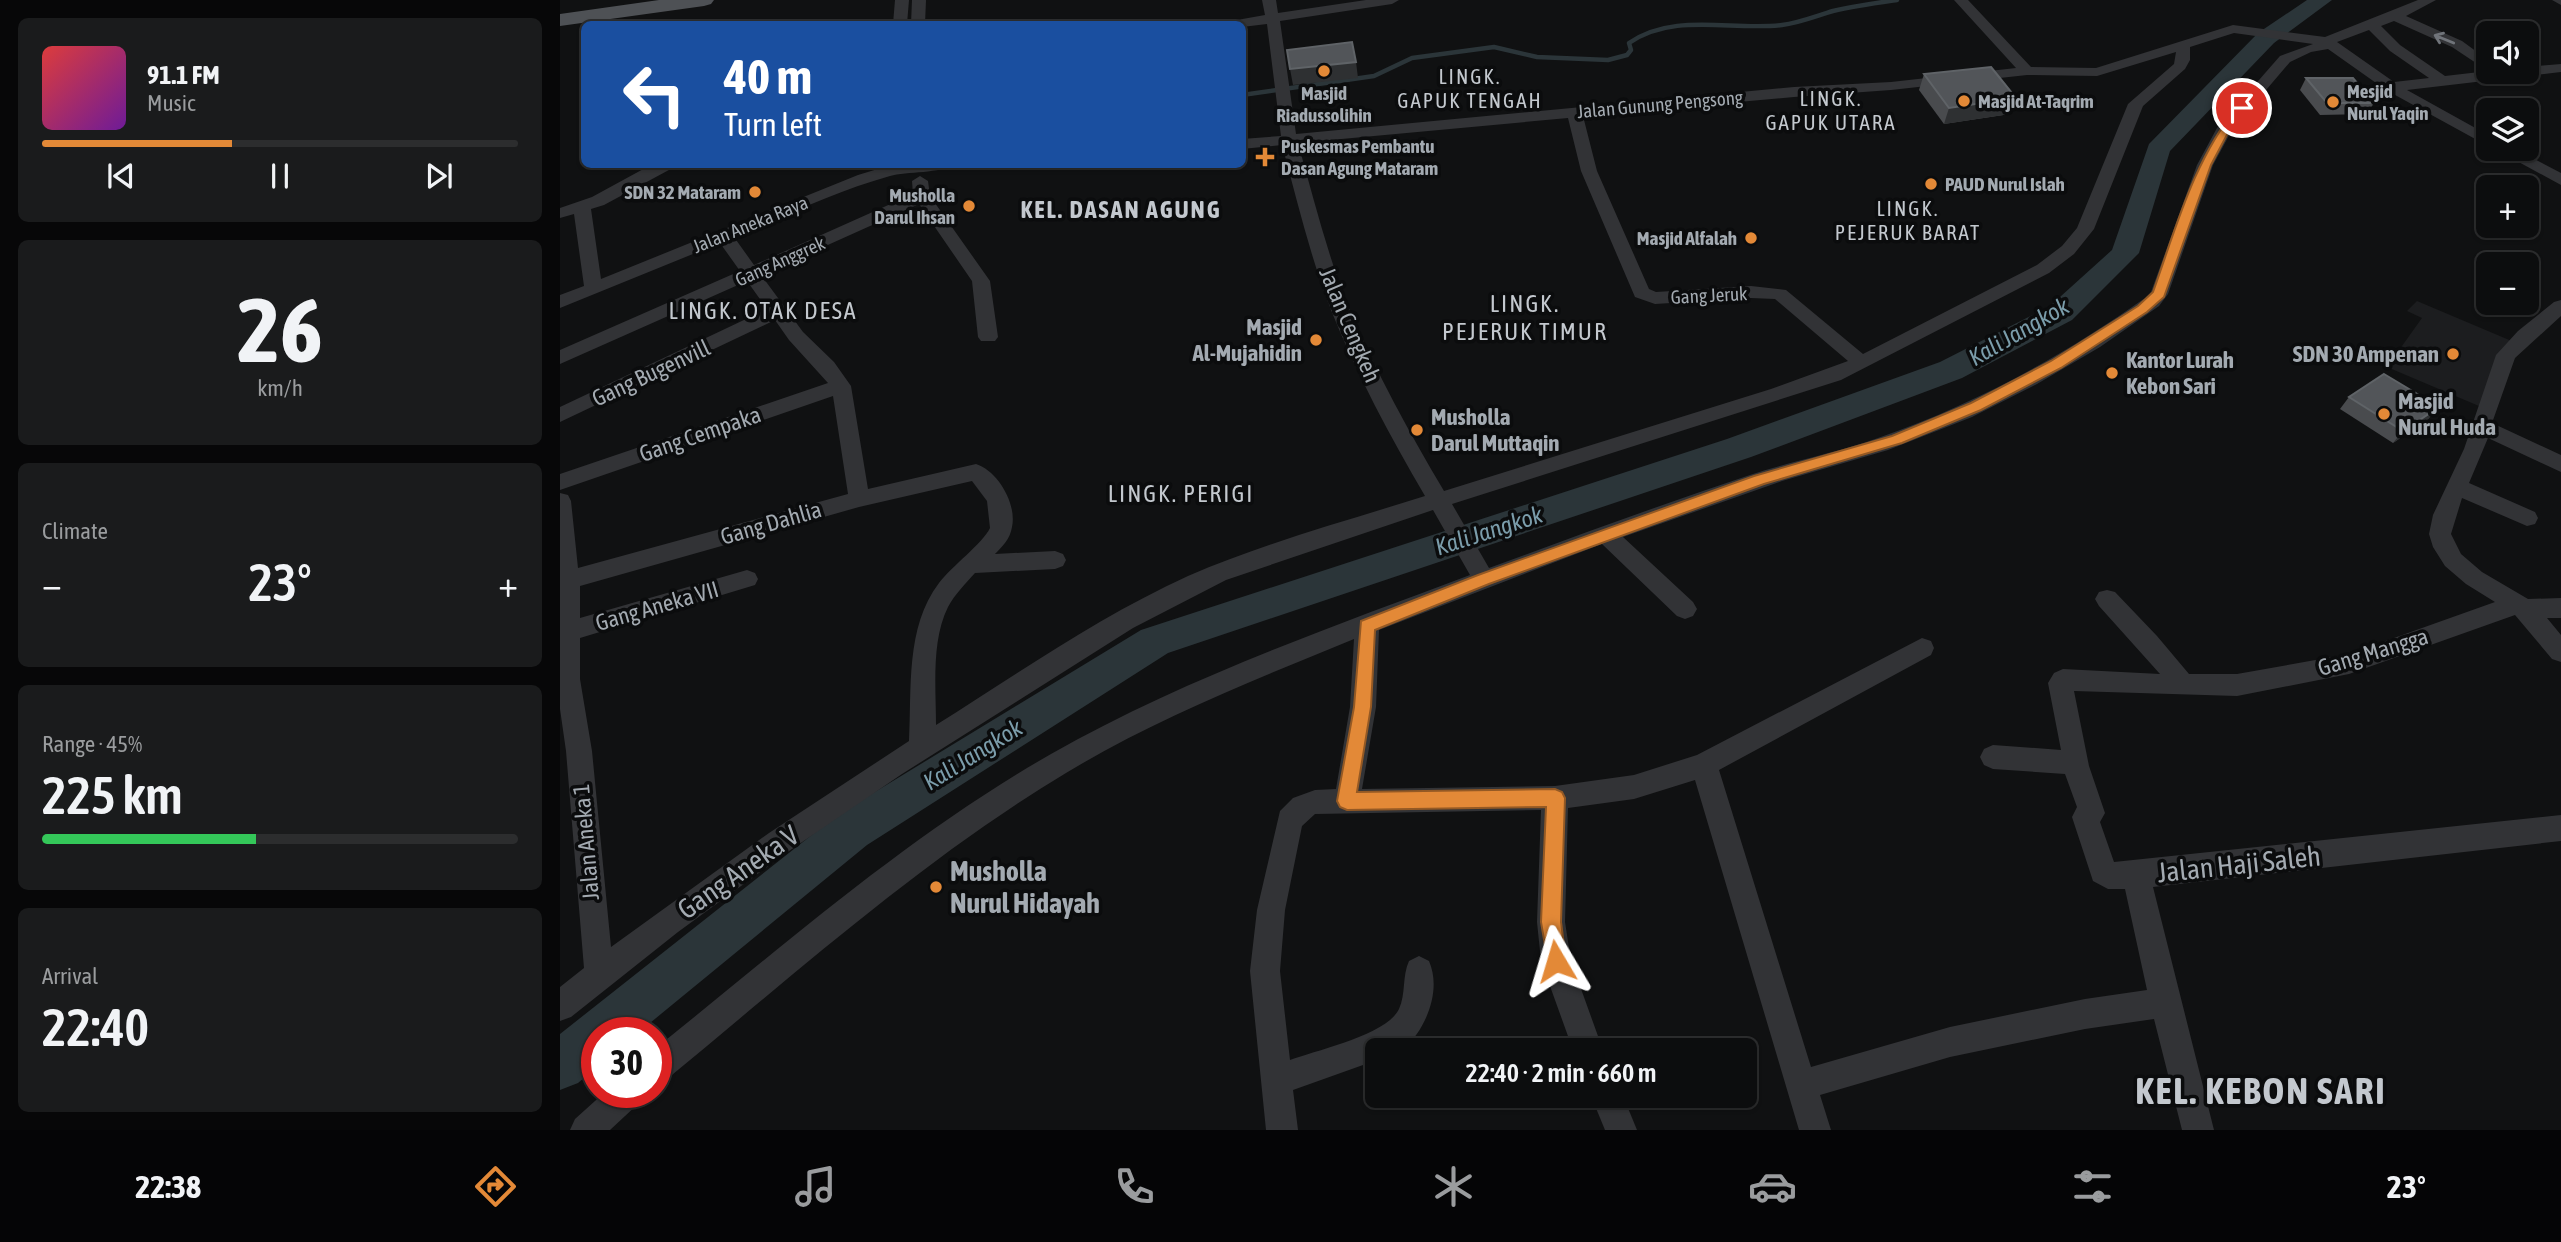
<!DOCTYPE html>
<html lang="en">
<head>
<meta charset="utf-8">
<style>
	body { margin:0; font-family:"Asap Condensed",sans-serif; background:#1a1b1c; color:#f1f3f6; height:100vh; display:flex; flex-direction:column; font-size:26px; white-space:nowrap }
	* { box-sizing:border-box; margin:0 }
	p { font-size:23px; color:#9a9c9e }
	.icon { flex:none; width:38px; height:38px; fill:none; stroke:currentColor; stroke-width:2; stroke-linecap:round; stroke-linejoin:round }
	.map { position:relative; flex:1; overflow:hidden }
	.panel { display:flex; flex-direction:column; gap:18px; padding:18px; background:#070708; width:560px }
	.panel>* { flex:none }
	.banner { position:absolute; left:21px; top:21px; width:665px; height:147px; border-radius:10px; box-shadow:0 2px 5px #0004,0 0 0 2px #2c2d2e; background:#1a4fa0; color:#fff; overflow:hidden }
	.fabs { position:absolute; left:1916px; top:21px; display:grid; gap:14px }
	.fabs a { display:grid; place-items:center; width:63px; height:63px; border-radius:10px; background:#0c0d0e; box-shadow:0 2px 5px #0004,0 0 0 2px #2c2d2e; font-size:35px }
	.speed { position:absolute; left:21px; top:1017px; display:flex; gap:14px; font-size:35px; font-weight:700; text-align:center }
	.speed>* { display:grid; place-content:center; width:91px; height:91px; border-radius:50%; background:#0c0d0e; box-shadow:0 2px 5px #0004,0 0 0 2px #2c2d2e; line-height:1 }
	.speed .limit { border:10px solid #d22; background:#fff; color:#111 }
	.pin { position:absolute; display:grid; place-items:center; width:60px; height:60px; color:#fff; margin:-30px; border:4px solid #fff; border-radius:50%; box-shadow:0 2px 7px #0007 }
	.me { position:absolute; width:77px; margin:-38px; rotate:353deg; stroke-linejoin:round; filter:drop-shadow(0 0 5px #0008) }
	.turn { display:flex; align-items:center; gap:24px; height:147px; padding:0 28px; font-size:32px }
	.turn .icon { width:91px; height:91px; stroke-width:2.5 }
	.turn b { display:block; font-size:49px; line-height:60px }
	.big { font-size:52px; font-weight:600; line-height:1.1 }
	.panel .widget { flex:1; display:flex; flex-direction:column; justify-content:center; gap:10px; min-width:0; padding:0 24px; border-radius:10px; background:#1a1b1c }
	.panel .dial { align-items:center; gap:0 }
	.dial b { font-size:91px; line-height:1 }
	.song { display:flex; align-items:center; gap:21px }
	.cover { width:84px; height:84px; border-radius:10px; background:linear-gradient(135deg,hsl(0 70% 55%),hsl(280 70% 35%)) }
	.played { height:7px; border-radius:4px; background:linear-gradient(90deg,#e38937 40%,#2c2d2e 40%) }
	.keys { display:flex; justify-content:space-around; direction:ltr }
	.heat { display:flex; justify-content:space-between; align-items:center; font-size:38px; direction:ltr }
	.charge { height:10px; border-radius:5px; background:linear-gradient(90deg,#34c759 45%,#2c2d2e 0) }
	.trip { position:absolute; left:805px; top:1038px; width:392px; height:70px; border-radius:10px; background:#0c0d0e; box-shadow:0 2px 5px #0004,0 0 0 2px #2c2d2e; font-weight:600; line-height:70px; text-align:center }
	.tabs { display:flex; height:112px; justify-content:space-around; align-items:center; background:#050506; color:#9a9c9e }
	.tabs .icon { width:49px; height:49px }
	.tabs .on { color:#e38937 }
	.tabs b { font-size:32px; color:#f1f3f6 }
	main { display:flex; flex:1; min-height:0 }
	.map>svg:first-child { display:block }
</style>
</head>
<body>
<main>
<section class="panel">
<div class="widget">
<div class="song"><i class="cover"></i><div><b>91.1 FM</b><p>Music</p></div></div>
<div class="played"></div>
<div class="keys"><svg class="icon" aria-label="previous" viewBox="0 0 24 24"><path d="M18 5L8 12l10 7zM5 5v14"/></svg><svg class="icon" aria-label="pause" viewBox="0 0 24 24"><path d="M8 5v14M16 5v14"/></svg><svg class="icon" aria-label="next" viewBox="0 0 24 24"><path d="M6 5l10 7-10 7zM19 5v14"/></svg></div>
</div>
<div class="widget dial"><b>26</b><p>km/h</p></div>
<div class="widget"><p>Climate</p>
<div class="heat"><a>−</a><b class="big">23°</b><a>+</a></div>
</div>
<div class="widget"><p>Range · 45%</p><b class="big">225 km</b><div class="charge"></div></div>
<div class="widget"><p>Arrival</p><b class="big">22:40</b></div>
</section>
<div class="map">
<svg width="2001" height="1130" viewBox="0 0 2001 1130">
	<rect width="100%" height="100%" fill="#101112"/>
	<polygon fill="#1c1d1f" points="1857,301 1954,342 1926,409 1827,367 1862,318 1847,311"/>
	<g fill="none" stroke-linecap="round" stroke-linejoin="round">
		<path stroke="#2b3539" stroke-width="4.5" d="M682 95 814 76 852 58 934 47 977 57 1048 60 1067 55 1071 50 1069 43C1114 12 1171 31 1222 25 1239 23 1256 16 1273 11 1294 6 1316 3 1337 0"/>
		<polygon fill="#2b3539" fill-rule="evenodd" points="1747,0 1772,0 1714,43 1610,151 1579,253 1512,320 1402,378 1191,457 608,653 307,845 79,1032 37,1032 37,1067 18,1083 0,1090 0,1034 24,1015 277,815 581,630 1167,439 1380,362 1490,306 1552,250 1589,144 1698,33"/>
		<g fill="#323336" fill-rule="evenodd">
			<polygon points="335,0 349,0 347,24 333,24"/>
			<polygon points="352,0 366,0 365,24 351,24"/>
			<path d="M702 0H716L718 13 806 0H839L832 4 720 21 736 134 1234 87 1331 82 1456 68 1394 0H1408L1471 67 1536 68 1673 25 1765 37 1858 0H1876L1846 16 1902 41 1928 60V72H1967V67L2001 64V72L1847 90 1928 135V146L1826 90 1768 49 1751 52 1730 62 1672 130 1653 165 1608 294 1599 306 1540 347 1477 384 1412 417 1328 450 1222 481 1063 537 1133 602 1137 609 1133 616 1125 619 1117 616 1042 544 819 630 816 707 802 789 995 786 1074 775 1137 755 1362 638 1371 641 1374 648 1371 655 1159 770 1251 1067 1390 1027 1525 999 1587 990 1565 889H1548L1533 881 1512 817 1517 807 1505 774 1433 769 1424 765 1420 757 1424 749 1433 745 1501 750 1488 683 1494 673 1503 669 1600 674 1539 606 1535 599 1539 592 1547 590 1555 592 1597 636 1629 674H1677L1789 654 1935 602 1906 584 1885 566 1873 547 1869 534 1873 515 1904 449 1936 355 1958 331 1994 302 2001 300V316L1955 358 1932 423 2001 455V472L1928 438 1909 483 1975 512 1978 518 1975 524 1967 526 1902 498 1891 534 1901 554 1922 572 1968 599 2001 598V618H1987L2001 635V662L1992 659 1955 615 1789 674 1677 696 1514 691 1529 766 1545 813 1540 822 1554 862 2001 815V841L1593 887 1654 1130H1622L1594 1019 1525 1029 1390 1057 1260 1095 1271 1130H1239L1135 780 1074 799 1008 808 1005 922 1011 961 1043 1050H1013L981 961 977 922 981 810 755 814 742 826 725 910 720 971 730 1060C757 1050 827 1035 839 1009 846 994 842 976 849 961L859 956 869 961C882 991 866 1029 843 1050H817V1060L733 1090 738 1130H706L690 971 697 910 720 811 733 798 755 790 776 789 790 707 794 639C697 679 597 718 506 773 363 859 236 973 107 1079L96 1083V1048C223 946 349 835 491 754 623 679 769 628 910 575L873 510 666 580 573 628 342 774 229 851 118 932 11 1017 0 1021V987L24 968 6 751 0 709V493L8 495 11 501 18 568 288 494 273 396 0 490V474L268 383 229 340 215 320 0 422V407L207 309 187 281 0 364V350L180 271 160 243 0 308V295L24 286 14 214 0 218V208L32 197 87 167 120 164 44 205 31 209 41 279 298 175 334 164H393C382 174 346 171 330 176 276 191 225 216 174 237L194 265 353 194 352 181 360 176 368 181 370 196 430 281 438 337 435 341H421L418 337 412 281 359 204 201 275 243 332 274 362 291 386 308 489 416 464C438 471 457 504 452 527 450 539 443 546 435 554L495 551 503 554 506 560 503 566 495 569 415 573C406 583 395 594 388 607 371 641 376 688 376 725 457 674 540 616 628 576 704 543 786 521 865 496 830 436 797 375 771 310 750 256 737 200 722 145L682 149V139L721 136 707 24 682 27V24H670L677 20 705 15ZM1834 21 1892 47 1928 71 1885 76 1840 45 1821 26ZM1809 30 1830 51 1869 78 1834 82 1777 42ZM1674 33 1753 44 1720 56 1657 128 1637 165 1591 292 1585 298C1503 356 1414 405 1318 438 1276 453 1232 461 1190 475 1103 504 1016 536 929 568L892 504 1281 380 1489 273 1514 254 1534 229 1583 106 1625 69 1630 60V47ZM1616 52 1614 64 1568 104 1517 228 1502 246 1477 265 1303 354 1226 290 1191 286 1096 292 1089 289 1037 171 1023 116 1234 97 1331 90 1467 75 1537 76ZM1008 118 1021 171 1075 297 1095 304 1191 298 1215 299 1288 361 1211 389 884 491C849 432 817 374 790 311 768 257 754 200 738 143ZM412 481 427 501 430 528C423 543 391 567 379 583 345 628 352 689 349 741L209 833 51 947 32 751 20 679V638L195 585 198 579 195 573 187 570 20 618V586L299 507Z"/>
			<polygon points="1992,0 2001,0 2001,5"/>
			<polygon points="1935,149 1955,149 2001,173 2001,185"/>
			<polygon points="45,1092 84,1092 79,1103 50,1130 10,1130 15,1119"/>
			<polygon points="1031,1096 1063,1096 1077,1130 1045,1130"/>
		</g>
		<polygon fill="#4e5155" fill-rule="evenodd" points="99,0 154,0 151,4 144,6 0,26 0,14"/>
	</g>
	<g fill="#494b4e">
		<polygon points="1364,74 1450,114 1384,124 1359,90"/>
		<polygon points="1746,78 1814,103 1807,114 1760,115 1740,90"/>
		<polygon points="1789,397 1879,407 1868,419 1833,443 1780,409"/>
	</g>
	<g fill="#2e3032">
		<polygon points="796,62 798,78 733,85 730,69"/>
		<polygon points="1456,98 1450,114 1384,124 1389,108"/>
		<polygon points="1879,407 1868,419 1833,443 1843,431"/>
	</g>
	<g fill="#525559" stroke="#5f6367" stroke-width="2">
		<polygon points="792,42 796,62 730,69 727,50"/>
		<polygon points="1431,67 1456,98 1389,108 1364,74"/>
		<polygon points="1746,78 1793,78 1814,103 1767,103"/>
		<polygon points="1824,374 1879,407 1843,431 1789,397"/>
	</g>
	<defs><path id="oneway-shaft" d="M-6 0H5M1.5-3L5.5 0L1.5 3" fill="none" stroke-width="1.6" stroke-linecap="round" stroke-linejoin="round" transform="scale(1.75)"/></defs>
	<use stroke="#70747a" href="#oneway-shaft" transform="translate(1884 39) rotate(-158)"/>
	<path fill="#e38937" stroke="#945924" stroke-width="2" d="M1678 106 1687 108 1670 129 1651 165 1604 297 1587 312 1501 368 1421 410 1342 443 1204 484 929 584 815 630 811 707 797 792 995 789 1002 792 1005 798 1001 922 1006 961 1003 969 996 972 989 969 981 922 986 807 787 810 780 807 777 801 794 707 801 621 918 575 1194 476 1332 436 1411 403 1491 361 1578 306 1593 292C1616 228 1634 159 1678 106Z"/>
	<g fill="#e38937" stroke="#0b0c0d" stroke-width="2.5">
		<circle cx="764" cy="71" r="7"/>
		<circle cx="1404" cy="101" r="7"/>
		<circle cx="1773" cy="102" r="7"/>
		<path d="M701.5 146.5h7v7h7v7h-7v7h-7v-7h-7v-7h7z"/>
		<circle cx="1371" cy="184" r="7"/>
		<circle cx="195" cy="192" r="7"/>
		<circle cx="409" cy="206" r="7"/>
		<circle cx="1191" cy="238" r="7"/>
		<circle cx="756" cy="340" r="7"/>
		<circle cx="1893" cy="354" r="7"/>
		<circle cx="1552" cy="373" r="7"/>
		<circle cx="1824" cy="414" r="7"/>
		<circle cx="857" cy="430" r="7"/>
		<circle cx="376" cy="887" r="7"/>
	</g>
	<g text-anchor="middle" stroke-width="7" stroke-linejoin="round" paint-order="stroke">
		<g font-size="19" font-weight="bold" fill="#a3aab1" stroke="#0b0c0d" text-anchor="start">
			<text x="1787" y="98">Mesjid<tspan x="1787" dy="22">Nurul Yaqin</tspan></text>
			<text x="764" y="100" text-anchor="middle">Masjid<tspan x="764" dy="22">Riadussolihin</tspan></text>
			<text x="1418" y="108">Masjid At-Taqrim</text>
			<text x="721" y="153">Puskesmas Pembantu<tspan x="721" dy="22">Dasan Agung Mataram</tspan></text>
			<text x="1385" y="191">PAUD Nurul Islah</text>
			<text x="181" y="199" text-anchor="end">SDN 32 Mataram</text>
			<text x="395" y="202" text-anchor="end">Musholla<tspan x="395" dy="22">Darul Ihsan</tspan></text>
			<text x="1177" y="245" text-anchor="end">Masjid Alfalah</text>
		</g>
		<g font-size="19" fill="#a3aab1" stroke="#0b0c0d">
			<text transform="translate(1100 104) rotate(-5)" y="7">Jalan Gunung Pengsong</text>
			<text transform="translate(190 224) rotate(-22)" y="7">Jalan Aneka Raya</text>
			<text transform="translate(220 261) rotate(-24)" y="7">Gang Anggrek</text>
			<text transform="translate(1149 295) rotate(-3)" y="7">Gang Jeruk</text>
		</g>
		<g font-size="21" letter-spacing="2" fill="#c3c8ce" stroke="#0b0c0d">
			<text x="910" y="84">LINGK.<tspan x="910" dy="24">GAPUK TENGAH</tspan></text>
			<text x="1271" y="106">LINGK.<tspan x="1271" dy="24">GAPUK UTARA</tspan></text>
			<text x="1348" y="216">LINGK.<tspan x="1348" dy="24">PEJERUK BARAT</tspan></text>
		</g>
		<g font-size="23" fill="#a3aab1" stroke="#0b0c0d">
			<text transform="translate(790 325) rotate(67)" y="8">Jalan Cengkeh</text>
			<text transform="translate(91 373) rotate(-25)" y="8">Gang Bugenvill</text>
			<text transform="translate(140 434) rotate(-19)" y="8">Gang Cempaka</text>
			<text transform="translate(211 523) rotate(-16)" y="8">Gang Dahlia</text>
			<text transform="translate(97 606) rotate(-16)" y="8">Gang Aneka VII</text>
			<text transform="translate(1813 652) rotate(-17)" y="8">Gang Mangga</text>
			<text transform="translate(26 842) rotate(-95)" y="8">Jalan Aneka 1</text>
		</g>
		<g font-size="23" font-weight="bold" fill="#a3aab1" stroke="#0b0c0d" text-anchor="start">
			<text x="742" y="335" text-anchor="end">Masjid<tspan x="742" dy="26">Al-Mujahidin</tspan></text>
			<text x="1879" y="362" text-anchor="end">SDN 30 Ampenan</text>
			<text x="1566" y="368">Kantor Lurah<tspan x="1566" dy="26">Kebon Sari</tspan></text>
			<text x="1838" y="409">Masjid<tspan x="1838" dy="26">Nurul Huda</tspan></text>
			<text x="871" y="425">Musholla<tspan x="871" dy="26">Darul Muttaqin</tspan></text>
		</g>
		<g font-size="24" font-weight="bold" letter-spacing="2" fill="#c3c8ce" stroke="#0b0c0d">
			<text x="561" y="218">KEL. DASAN AGUNG</text>
		</g>
		<g font-size="24" letter-spacing="2" fill="#c3c8ce" stroke="#0b0c0d">
			<text x="965" y="312">LINGK.<tspan x="965" dy="28">PEJERUK TIMUR</tspan></text>
			<text x="203" y="319">LINGK. OTAK DESA</text>
			<text x="621" y="502">LINGK. PERIGI</text>
		</g>
		<g font-size="24" font-style="italic" fill="#7b9dab" stroke="#0b0c0d">
			<text transform="translate(1459 332) rotate(-30)" y="8">Kali Jangkok</text>
			<text transform="translate(929 531) rotate(-18)" y="8">Kali Jangkok</text>
			<text transform="translate(413 755) rotate(-32)" y="8">Kali Jangkok</text>
		</g>
		<g font-size="28" fill="#a3aab1" stroke="#0b0c0d">
			<text transform="translate(1679 864) rotate(-6)" y="10">Jalan Haji Saleh</text>
			<text transform="translate(178 872) rotate(-35)" y="10">Gang Aneka V</text>
		</g>
		<g font-size="28" font-weight="bold" fill="#a3aab1" stroke="#0b0c0d" text-anchor="start">
			<text x="390" y="881">Musholla<tspan x="390" dy="32">Nurul Hidayah</tspan></text>
		</g>
		<g font-size="37" font-weight="bold" letter-spacing="2" fill="#c3c8ce" stroke="#0b0c0d">
			<text x="1701" y="1104">KEL. KEBON SARI</text>
		</g>
	</g>
</svg>
<div class="fabs">
<a><svg class="icon" aria-label="sound" viewBox="0 0 24 24"><path d="M4 9h4l5-4v14l-5-4H4zM17 9q2 3 0 6"/></svg></a>
<a><svg class="icon" aria-label="layers" viewBox="0 0 24 24"><path d="M12 4l9 5-9 5-9-5zM3 14l9 5 9-5"/></svg></a>
<a>+</a>
<a>−</a>
</div>
<div class="speed"><div class="limit">30</div></div>
<div class="pin" style="left:1682px;top:108px;background:#d93025"><svg class="icon" aria-label="arrive" viewBox="0 0 24 24"><path d="M6 21V4h12l-3 4 3 4H6"/></svg></div>
<svg class="me" style="left:996px;top:961px" viewBox="-20 -20 40 40"><path d="M0-17L14 15 0 8-14 15z" fill="#e38937" stroke="#fff" stroke-width="4"/></svg>
<div class="trip">22:40 · 2 min · 660 m</div>
<div class="banner">
<div class="turn"><svg class="icon" aria-label="left" viewBox="0 0 24 24"><path d="M17 20v-9H6M10 6l-5 5 5 5"/></svg><div><b>40 m</b>Turn left</div></div>
</div>
</div>
</main>
<nav class="tabs">
<b>22:38</b>
<svg class="icon on" aria-label="directions" viewBox="0 0 24 24"><path d="M12 3l9 9-9 9-9-9zM9 14v-3h6M13 9l2 2-2 2"/></svg>
<svg class="icon" aria-label="music" viewBox="0 0 24 24"><path d="M9 18V5l10-2v13"/><circle cx="6" cy="18" r="3"/><circle cx="16" cy="16" r="3"/></svg>
<svg class="icon" aria-label="phone" viewBox="0 0 24 24"><path d="M5 4h4l2 5-3 2q2 4 5 5l2-3 5 2v4C11 20 4 13 5 4z"/></svg>
<svg class="icon" aria-label="climate" viewBox="0 0 24 24"><path d="M12 3v18M4 7l16 10M4 17L20 7"/></svg>
<svg class="icon" aria-label="car" viewBox="0 0 24 24"><path d="M5 17H2v-5l4-1 3-4h7l3 4 3 1v5h-3M9 17h6M6 11h13"/><circle cx="7" cy="17" r="2"/><circle cx="17" cy="17" r="2"/></svg>
<svg class="icon" aria-label="filters" viewBox="0 0 24 24"><path d="M4 7h16M4 17h16"/><circle cx="9" cy="7" r="2"/><circle cx="15" cy="17" r="2"/></svg>
<b>23°</b>
</nav>
</body>
</html>
